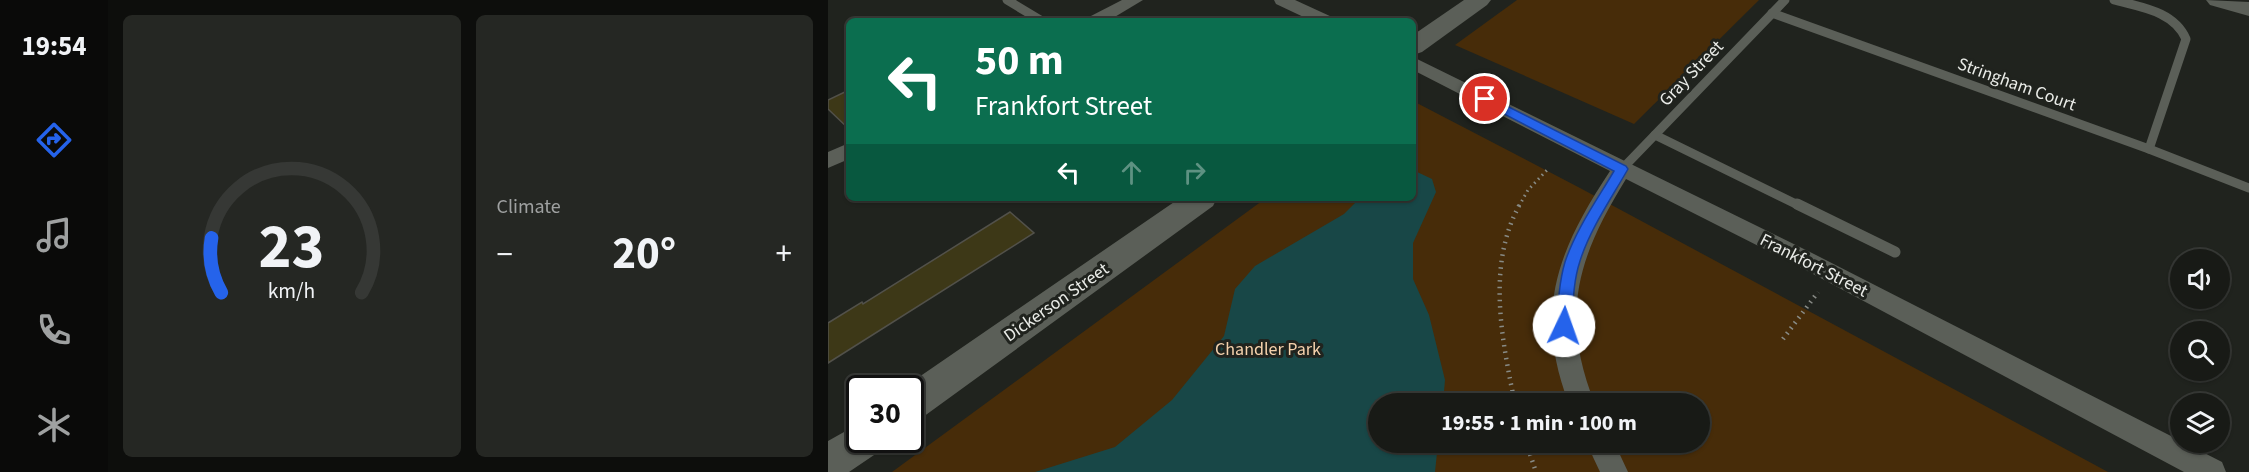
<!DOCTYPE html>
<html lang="en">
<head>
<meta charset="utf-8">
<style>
	body { margin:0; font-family:"Source Sans 3",sans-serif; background:#252723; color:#f1f3f6; height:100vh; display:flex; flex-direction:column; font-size:22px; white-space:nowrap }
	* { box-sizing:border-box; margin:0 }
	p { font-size:20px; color:#9fa1a1 }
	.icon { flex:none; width:33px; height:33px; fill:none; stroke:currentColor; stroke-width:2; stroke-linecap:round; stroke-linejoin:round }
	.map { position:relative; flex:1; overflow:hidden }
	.side { display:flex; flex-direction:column; gap:15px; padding:15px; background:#0d0e0c; width:720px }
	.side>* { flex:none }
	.banner { position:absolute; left:18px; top:18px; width:570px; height:183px; border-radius:9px; box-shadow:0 2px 4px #0004,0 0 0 2px #363835; background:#0b6e4f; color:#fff; overflow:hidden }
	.tools { position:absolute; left:1342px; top:249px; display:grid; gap:12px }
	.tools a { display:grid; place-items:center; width:60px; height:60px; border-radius:50%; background:#181a16; box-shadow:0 2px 4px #0004,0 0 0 2px #363835; font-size:30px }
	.speed { position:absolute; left:18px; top:375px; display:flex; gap:12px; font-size:30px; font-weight:700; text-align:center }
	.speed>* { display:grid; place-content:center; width:78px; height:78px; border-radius:50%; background:#181a16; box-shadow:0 2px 4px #0004,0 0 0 2px #363835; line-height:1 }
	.speed .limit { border:3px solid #111; border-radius:9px; background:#fff; color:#111 }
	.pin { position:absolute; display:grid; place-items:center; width:51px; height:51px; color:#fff; margin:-26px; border:3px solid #fff; border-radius:50%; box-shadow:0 2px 6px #0007 }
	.me { position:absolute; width:66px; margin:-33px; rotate:3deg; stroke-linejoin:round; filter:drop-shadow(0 0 4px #0008) }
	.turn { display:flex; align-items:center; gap:21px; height:126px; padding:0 30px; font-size:27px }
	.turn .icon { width:78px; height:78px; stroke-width:2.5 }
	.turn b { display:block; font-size:42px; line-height:51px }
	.lanes { display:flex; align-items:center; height:57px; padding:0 30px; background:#0003; justify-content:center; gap:30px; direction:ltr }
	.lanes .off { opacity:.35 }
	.big { font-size:45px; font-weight:700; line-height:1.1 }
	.side .widget { flex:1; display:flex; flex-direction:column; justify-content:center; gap:9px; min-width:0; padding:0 21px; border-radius:9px; background:#252723 }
	.side .dial { align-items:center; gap:0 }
	.dial svg { height:156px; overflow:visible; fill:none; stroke:#363835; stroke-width:7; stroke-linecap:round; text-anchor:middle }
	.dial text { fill:#f1f3f6; stroke:none }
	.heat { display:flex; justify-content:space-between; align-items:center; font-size:33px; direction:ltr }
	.side .tiles { flex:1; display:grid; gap:15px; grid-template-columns:repeat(2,1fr) }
	.trip { position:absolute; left:540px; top:393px; width:342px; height:60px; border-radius:30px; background:#181a16; box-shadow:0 2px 4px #0004,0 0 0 2px #363835; font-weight:700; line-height:60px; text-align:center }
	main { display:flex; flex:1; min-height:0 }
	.tabs { display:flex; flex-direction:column; width:108px; justify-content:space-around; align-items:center; background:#0a0a09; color:#9fa1a1 }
	.tabs .icon { width:42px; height:42px }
	.tabs .current { color:#2563eb }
	.tabs b { font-size:27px; color:#f1f3f6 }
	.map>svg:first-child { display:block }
</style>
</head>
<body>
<main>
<nav class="tabs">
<b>19:54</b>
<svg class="icon current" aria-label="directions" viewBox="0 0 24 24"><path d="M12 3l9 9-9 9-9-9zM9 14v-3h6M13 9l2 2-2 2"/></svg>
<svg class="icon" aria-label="music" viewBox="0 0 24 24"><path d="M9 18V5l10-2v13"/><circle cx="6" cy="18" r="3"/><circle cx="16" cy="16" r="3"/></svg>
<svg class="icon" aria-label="phone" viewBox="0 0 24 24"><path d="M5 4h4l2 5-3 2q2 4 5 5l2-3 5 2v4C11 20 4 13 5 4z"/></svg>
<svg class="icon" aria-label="climate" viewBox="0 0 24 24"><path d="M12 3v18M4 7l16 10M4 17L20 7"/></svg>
</nav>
<section class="side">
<div class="tiles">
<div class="widget dial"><svg viewBox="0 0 100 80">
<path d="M14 69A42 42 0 1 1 86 69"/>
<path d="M14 69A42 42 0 0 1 9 41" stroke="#2563eb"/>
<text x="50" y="56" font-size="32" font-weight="700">23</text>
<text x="50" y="72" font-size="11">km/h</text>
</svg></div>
<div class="widget"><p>Climate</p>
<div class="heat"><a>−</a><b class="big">20°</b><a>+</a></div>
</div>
</div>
</section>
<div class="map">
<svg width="1421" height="472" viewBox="0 0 1421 472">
	<rect width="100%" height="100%" fill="#20231e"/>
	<g fill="#472c09" fill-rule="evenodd">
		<polygon points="689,0 931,0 806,124 627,45"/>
		<path d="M585 101 752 188 1280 472H64L438 198H585ZM550 404H872V442H550Z"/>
	</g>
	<polygon fill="#184747" points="585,170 604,179 608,192 585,243 585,279 601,315 617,380 615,403 550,404 550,442 610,443 607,472 207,472 287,447 344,400 396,336 407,289 427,266 516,214 532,198 585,198"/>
	<g fill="#3d3817" stroke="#52514a" stroke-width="1.5">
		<polygon points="21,90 21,129 0,109 0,100"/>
		<polygon points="182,212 206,233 0,363 0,323 34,302 35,304"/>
	</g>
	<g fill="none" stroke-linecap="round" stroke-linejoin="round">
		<polyline stroke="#888b86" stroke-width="3" stroke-dasharray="1.5 4" stroke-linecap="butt" points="691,206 700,190 720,169"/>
		<g stroke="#888b86" stroke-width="4.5" stroke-dasharray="1.5 5" stroke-linecap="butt">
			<polyline points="955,339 990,292"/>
			<path d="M687 404C674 340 658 265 692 204"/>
			<polyline points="698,442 708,472"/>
		</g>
		<g stroke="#5b5f58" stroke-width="9">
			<polyline points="179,0 214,21"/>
			<path d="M1286 0C1312 7 1346 11 1358 39L1321 149"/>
			<polyline points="944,13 1321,149 1421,188"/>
			<polyline points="827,135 972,206"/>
			<polyline points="794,169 957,0"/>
		</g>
		<polyline stroke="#5b5f58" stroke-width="11" points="969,204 1067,252"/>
		<g fill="#5b5f58" fill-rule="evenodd">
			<polygon points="294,0 315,0 280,21 258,21 261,17"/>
			<polygon points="446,0 467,0 504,17 507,21 484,21 448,4"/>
			<path d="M585 57 986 254 1394 462 1398 472H1356L970 266 798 179C750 257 731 314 767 404H741C705 310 730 250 782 171L585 70Z"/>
			<polygon points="21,143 21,159 0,168 0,152"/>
			<polygon points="758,442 786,442 800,472 772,472"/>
		</g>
		<g fill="#5b5f58" fill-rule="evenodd">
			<polygon points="636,0 663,0 659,5 594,52 585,55 585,35"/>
			<polygon points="1378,0 1421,2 1421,16 1382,5"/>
			<polygon points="352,198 389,198 385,206 95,417 82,422 82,388 75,388"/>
			<polygon points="32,423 32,440 54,440 49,453 21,472 0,472 0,441"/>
		</g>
	</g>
	<path fill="#2563eb" stroke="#184099" stroke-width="1.5" d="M657 95 798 166 800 169C783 199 762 229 752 261 745 282 745 305 744 326L742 331 736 333 731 331 729 326C730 305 731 282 737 262 748 229 769 200 786 171L653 102 652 99Z"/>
	<g text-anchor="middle" stroke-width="6" stroke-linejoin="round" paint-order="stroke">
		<g font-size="18" fill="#eaece8" stroke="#20231e">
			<text transform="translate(863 73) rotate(-46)" y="6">Gray Street</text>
			<text transform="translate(1189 84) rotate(20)" y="6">Stringham Court</text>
			<text transform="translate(986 265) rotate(27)" y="6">Frankfort Street</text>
			<text transform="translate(228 302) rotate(-35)" y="6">Dickerson Street</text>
		</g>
		<g font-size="18" fill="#f4d1ac" stroke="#20231e">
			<text x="440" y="355">Chandler Park</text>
		</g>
	</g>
</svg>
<div class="tools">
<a><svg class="icon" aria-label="sound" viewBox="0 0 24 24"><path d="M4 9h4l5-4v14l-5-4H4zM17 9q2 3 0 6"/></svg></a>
<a><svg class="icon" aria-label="search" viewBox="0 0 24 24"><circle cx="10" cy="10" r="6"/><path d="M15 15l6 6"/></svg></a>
<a><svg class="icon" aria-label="layers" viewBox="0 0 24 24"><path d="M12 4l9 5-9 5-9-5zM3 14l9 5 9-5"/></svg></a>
</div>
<div class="speed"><div class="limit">30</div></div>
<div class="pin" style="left:657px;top:99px;background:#d93025"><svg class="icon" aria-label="arrive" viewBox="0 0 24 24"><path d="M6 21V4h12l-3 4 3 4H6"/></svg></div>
<svg class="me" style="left:736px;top:326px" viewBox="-20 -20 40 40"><circle r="19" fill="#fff"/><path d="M0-13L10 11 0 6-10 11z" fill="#2563eb"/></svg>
<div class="trip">19:55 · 1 min · 100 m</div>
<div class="banner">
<div class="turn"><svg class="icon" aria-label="left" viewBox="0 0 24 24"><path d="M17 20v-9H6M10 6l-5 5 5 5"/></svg><div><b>50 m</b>Frankfort Street</div></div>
<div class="lanes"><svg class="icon" aria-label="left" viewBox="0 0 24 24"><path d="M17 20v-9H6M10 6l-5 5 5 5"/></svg><svg class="icon off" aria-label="ahead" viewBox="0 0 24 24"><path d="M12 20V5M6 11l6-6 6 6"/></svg><svg class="icon off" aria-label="right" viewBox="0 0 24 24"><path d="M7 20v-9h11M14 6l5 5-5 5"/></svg></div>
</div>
</div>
</main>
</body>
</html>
